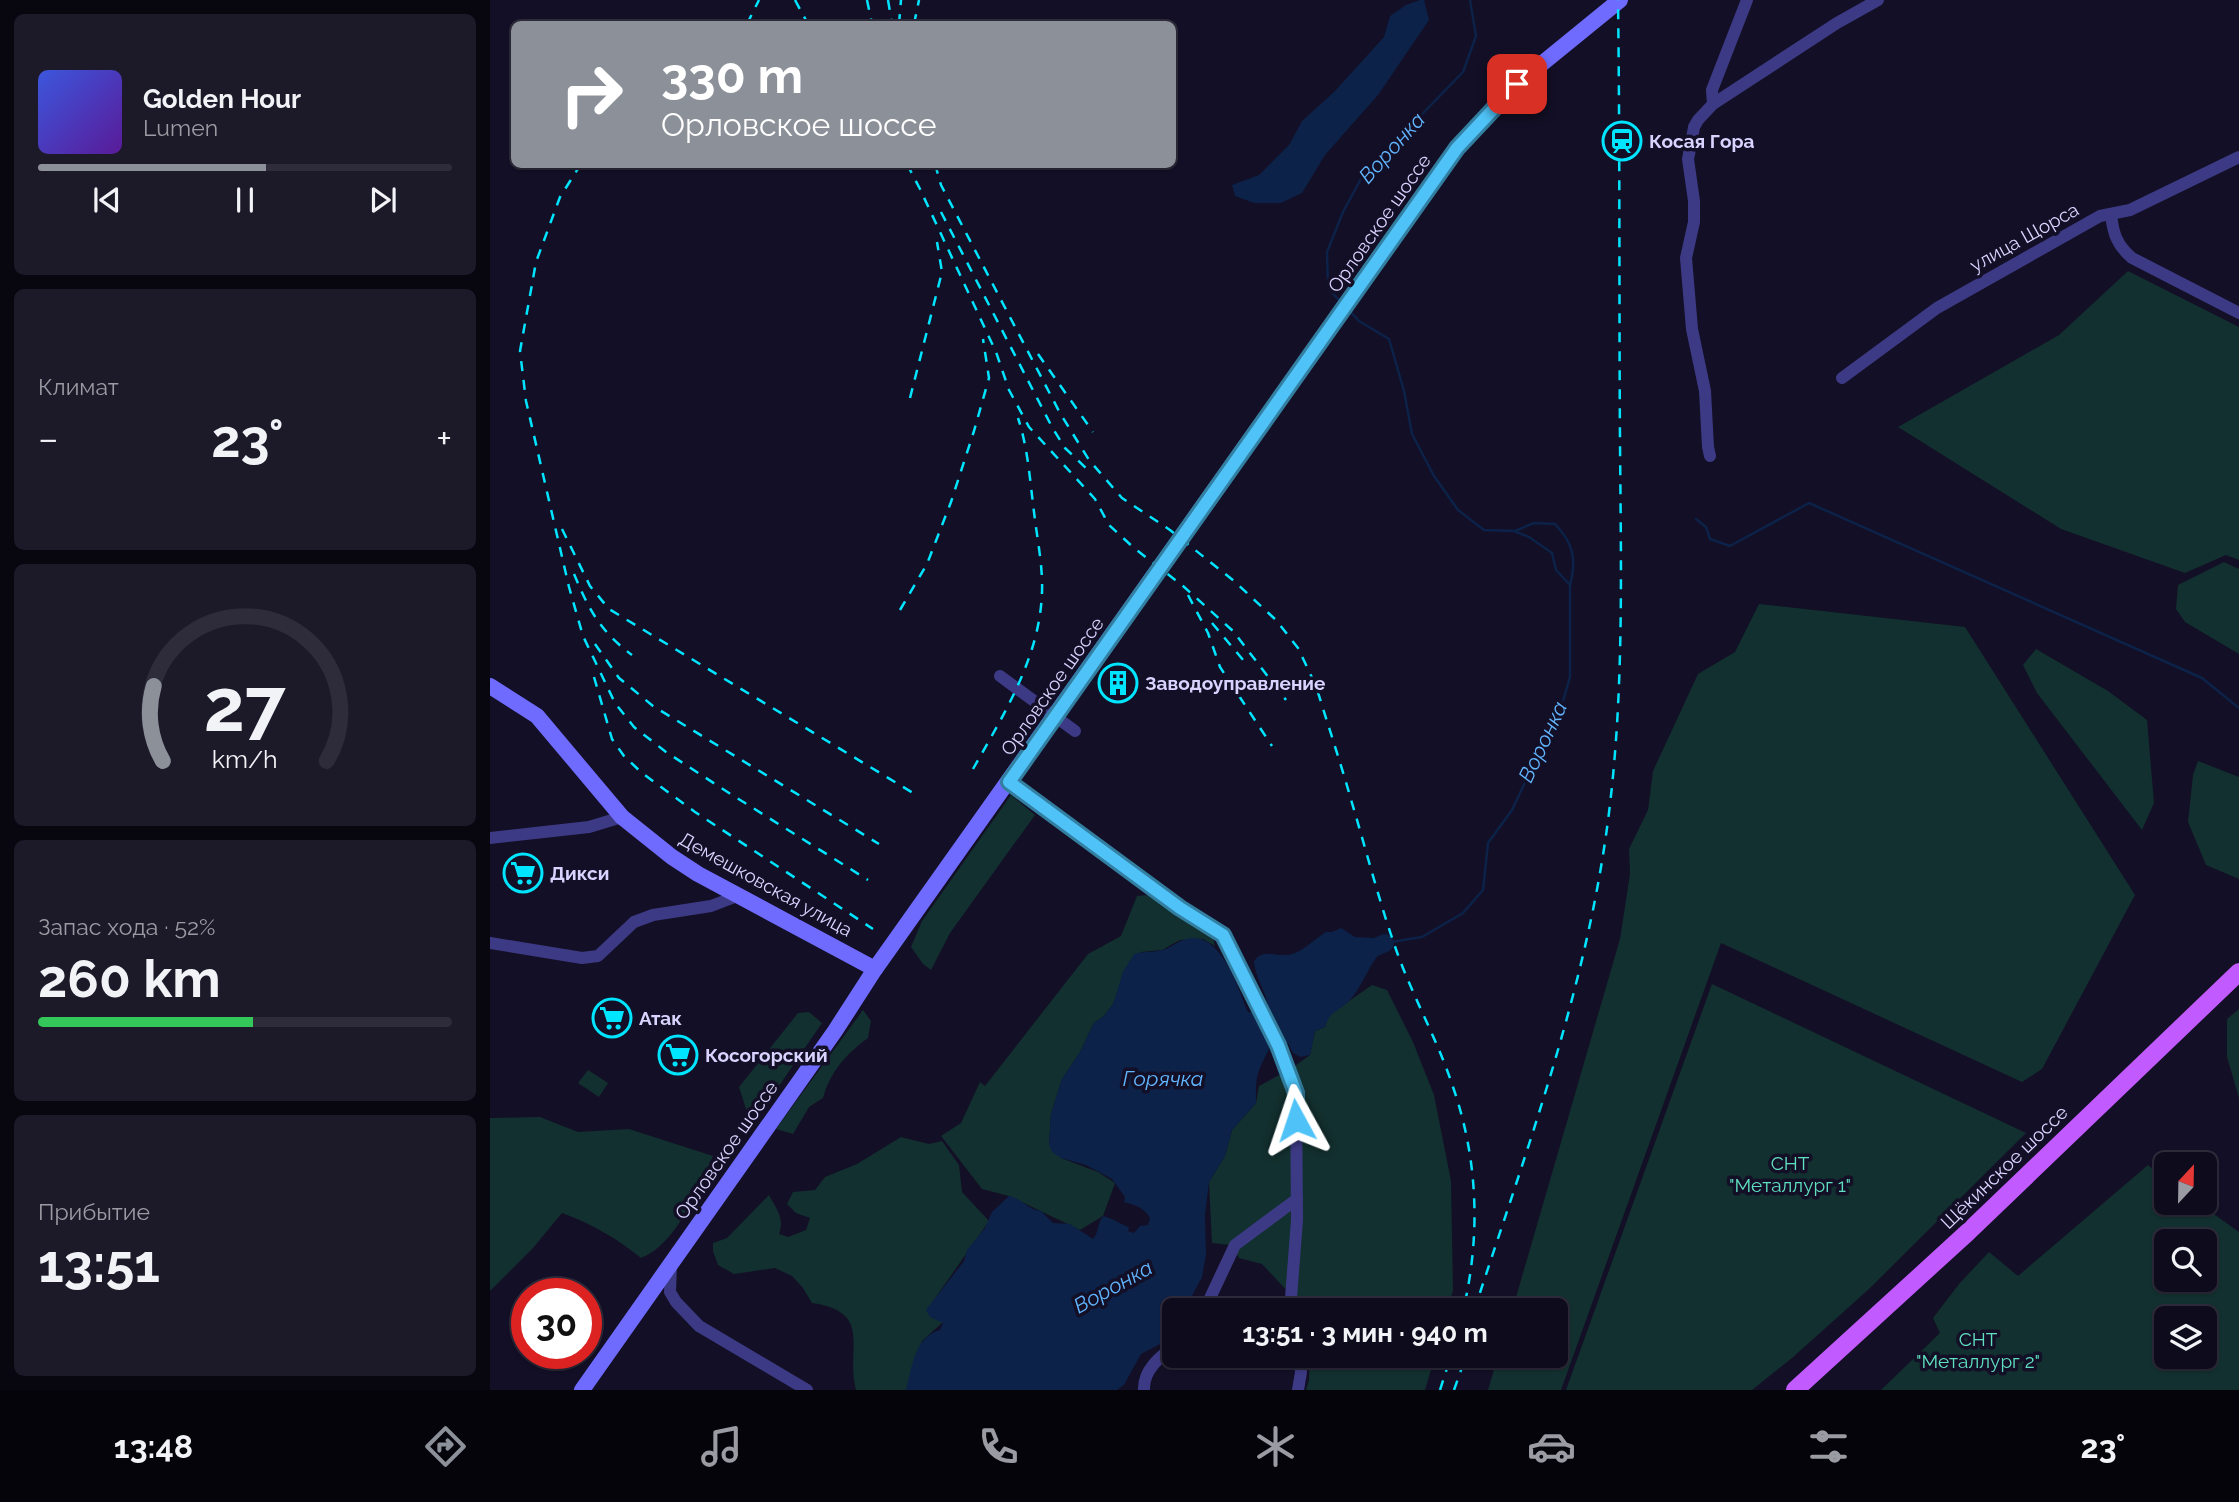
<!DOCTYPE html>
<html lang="ru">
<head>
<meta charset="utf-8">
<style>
	body { margin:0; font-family:Raleway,sans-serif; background:#1c1929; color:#f1f3f6; height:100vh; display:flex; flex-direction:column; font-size:26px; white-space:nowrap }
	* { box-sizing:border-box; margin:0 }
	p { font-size:23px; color:#9b9ba3 }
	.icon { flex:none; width:38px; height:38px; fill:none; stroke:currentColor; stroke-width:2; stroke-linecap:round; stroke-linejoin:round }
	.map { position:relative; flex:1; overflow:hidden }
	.panel { display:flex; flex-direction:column; gap:14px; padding:14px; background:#08060f; width:490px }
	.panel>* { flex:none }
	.top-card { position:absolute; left:21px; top:21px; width:665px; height:147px; border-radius:10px; box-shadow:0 2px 5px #0004,0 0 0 2px #2e2b3b; background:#8c9099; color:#fff; overflow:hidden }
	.needle { width:46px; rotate:22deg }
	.buttons { position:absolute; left:1664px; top:1152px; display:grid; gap:14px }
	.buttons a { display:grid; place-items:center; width:63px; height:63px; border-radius:10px; background:#0e0b1c; box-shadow:0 2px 5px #0004,0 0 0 2px #2e2b3b; font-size:35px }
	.speed { position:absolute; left:21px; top:1278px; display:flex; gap:14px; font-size:35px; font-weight:700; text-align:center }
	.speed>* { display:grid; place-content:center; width:91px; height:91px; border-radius:50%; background:#0e0b1c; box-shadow:0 2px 5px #0004,0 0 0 2px #2e2b3b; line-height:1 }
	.speed .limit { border:10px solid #d22; background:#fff; color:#111 }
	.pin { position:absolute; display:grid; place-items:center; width:60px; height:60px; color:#fff; margin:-30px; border-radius:14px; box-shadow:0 4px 10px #0006 }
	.me { position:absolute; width:77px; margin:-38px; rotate:355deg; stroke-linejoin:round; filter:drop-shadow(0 0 5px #0008) }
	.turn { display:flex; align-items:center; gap:24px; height:147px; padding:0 35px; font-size:32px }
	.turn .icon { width:91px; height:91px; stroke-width:2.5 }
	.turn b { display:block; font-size:49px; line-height:60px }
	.big { font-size:52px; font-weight:700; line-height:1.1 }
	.panel .tile { flex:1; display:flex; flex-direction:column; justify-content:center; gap:10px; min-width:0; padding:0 24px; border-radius:10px; background:#1c1929 }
	.panel .dial { align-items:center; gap:0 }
	.dial svg { height:182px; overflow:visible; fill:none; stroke:#2e2b3b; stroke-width:7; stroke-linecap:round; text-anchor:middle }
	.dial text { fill:#f1f3f6; stroke:none }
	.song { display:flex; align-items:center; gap:21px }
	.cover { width:84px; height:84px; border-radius:10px; background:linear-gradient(135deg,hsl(230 70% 55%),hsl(270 70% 35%)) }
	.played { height:7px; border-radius:4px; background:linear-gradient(90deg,#8c9099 55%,#2e2b3b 55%) }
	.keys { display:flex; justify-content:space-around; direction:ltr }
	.heat { display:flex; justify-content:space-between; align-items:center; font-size:38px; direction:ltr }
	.charge { height:10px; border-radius:5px; background:linear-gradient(90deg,#34c759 52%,#2e2b3b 0) }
	.trip { position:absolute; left:672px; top:1298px; width:406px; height:70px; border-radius:10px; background:#0e0b1c; box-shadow:0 2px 5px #0004,0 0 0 2px #2e2b3b; font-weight:700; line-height:70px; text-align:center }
	.tab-bar { display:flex; height:112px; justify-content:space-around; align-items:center; background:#06040b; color:#9b9ba3 }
	.tab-bar .icon { width:49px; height:49px }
	.tab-bar .selected { color:#8c9099 }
	.tab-bar b { font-size:32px; color:#f1f3f6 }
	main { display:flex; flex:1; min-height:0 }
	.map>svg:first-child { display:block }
</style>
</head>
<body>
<main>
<section class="panel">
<div class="tile">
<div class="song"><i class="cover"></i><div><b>Golden Hour</b><p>Lumen</p></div></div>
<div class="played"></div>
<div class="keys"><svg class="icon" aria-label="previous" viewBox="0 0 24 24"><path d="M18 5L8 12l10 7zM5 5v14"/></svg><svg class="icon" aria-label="pause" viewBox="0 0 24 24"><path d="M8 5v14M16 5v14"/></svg><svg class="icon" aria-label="next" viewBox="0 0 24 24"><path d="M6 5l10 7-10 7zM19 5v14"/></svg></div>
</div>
<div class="tile"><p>Климат</p>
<div class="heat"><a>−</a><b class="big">23°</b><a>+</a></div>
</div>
<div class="tile dial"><svg viewBox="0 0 100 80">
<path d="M14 69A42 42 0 1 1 86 69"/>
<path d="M14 69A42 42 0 0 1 10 36" stroke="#8c9099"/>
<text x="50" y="56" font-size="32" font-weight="700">27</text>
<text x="50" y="72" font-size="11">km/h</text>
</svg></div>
<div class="tile"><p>Запас хода · 52%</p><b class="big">260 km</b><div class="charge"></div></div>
<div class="tile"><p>Прибытие</p><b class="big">13:51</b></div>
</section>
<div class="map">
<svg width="1749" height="1390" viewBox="0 0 1749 1390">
	<rect width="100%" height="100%" fill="#130f26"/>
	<g fill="#12302f" fill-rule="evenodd">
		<polygon points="1638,271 1749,327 1749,560 1736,555 1695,573 1571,529 1408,427 1569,335"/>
		<polygon points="1734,562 1749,569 1749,654 1695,622 1686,609 1688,585"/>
		<polygon points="1269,604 1475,627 1645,895 1552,1069 1532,1082 1231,943 1071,1390 998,1390 1008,1356 1066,1356 1066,1311 1022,1311 1130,939 1140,874 1139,849 1158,810 1163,771 1208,674 1245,652"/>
		<polygon points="1546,649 1618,691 1657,720 1664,803 1652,830 1547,693 1533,665"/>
		<polygon points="1708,761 1749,777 1749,879 1716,865 1698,822 1703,775"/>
		<polygon points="521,795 545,815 460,933 441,970 433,964 421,947 432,921"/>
		<polygon points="657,895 714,931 723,938 725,946 713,939 690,940 672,950 651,952 623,1004 614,1016 604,1023 590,1052 572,1079 561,1114 559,1144 571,1158 608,1172 625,1183 613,1216 590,1230 519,1196 492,1189 451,1136 471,1123 490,1082 495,1086 598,954 631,936 647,896"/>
		<polygon points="1222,984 1536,1133 1379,1289 1302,1358 1262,1390 1076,1390"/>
		<polygon points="882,985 897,990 923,1042 944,1095 961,1181 963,1290 957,1311 816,1311 772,1264 749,1258 741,1245 722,1243 719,1182 735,1156 742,1130 766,1103 769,1086 802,1068 820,1055 825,1031 835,1027 839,1015"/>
		<polygon points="1749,1009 1749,1098 1737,1057 1737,1019"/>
		<path d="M373 1010 381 1021 378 1038C356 1054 340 1072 333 1098L319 1107 303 1134 286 1129Z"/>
		<polygon points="319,1012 332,1023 265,1121 257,1112 249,1087 308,1013"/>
		<polygon points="98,1070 118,1083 109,1097 88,1083"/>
		<path d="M50 1117 88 1132 139 1129 223 1156C209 1188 186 1245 151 1258 126 1238 102 1224 72 1213L43 1248 0 1291V1118Z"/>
		<path d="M411 1137 439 1144 452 1141 469 1165 472 1192 499 1221 437 1310 453 1322 432 1341 417 1390H366C355 1348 384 1312 322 1303L313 1288 302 1276 285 1268 244 1274 228 1265 223 1251V1243L237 1238 279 1195C286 1209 295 1217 289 1234L298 1237 316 1230 320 1218 306 1213 297 1204 303 1192 325 1190 335 1177 367 1164Z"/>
		<path d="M1658 1165 1676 1179V1202H1707L1749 1232V1390H1391L1450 1333 1443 1318 1469 1284 1499 1252 1528 1276ZM1676 1241H1715V1279H1676ZM1676 1318H1715V1356H1676Z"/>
		<polygon points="820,1356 945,1356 935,1390 816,1390 819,1380"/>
	</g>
	<g fill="#0c2248">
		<polygon points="930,0 934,0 939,20 888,95 835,155 812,193 791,203 764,203 745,196 742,185 769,175 799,145 812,121 844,92 894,37 900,16 916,5"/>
		<path d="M851 928 865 937 884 938 890 953C878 967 870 991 858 1002 847 1013 841 1009 835 1027L825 1031 820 1055 810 1057 803 1053 798 1043C783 1041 780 1047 774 1059 765 1077 766 1083 766 1103L742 1130 735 1156 719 1182 715 1215 716 1254 712 1277 694 1311H684V1325L670 1344 651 1354 634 1385 627 1390H416C422 1368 424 1337 450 1330L453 1323 440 1317 436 1310 474 1261 477 1250 495 1228 502 1212 519 1196C532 1198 536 1209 551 1211L563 1223 580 1224 603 1239C609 1232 607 1224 613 1216 623 1218 629 1224 639 1227L638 1231 644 1233 650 1226 658 1225 660 1218C654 1207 644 1205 634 1202L635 1197 622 1179 596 1165 571 1158 562 1152 559 1144 561 1114 572 1079 590 1052 604 1023 614 1016 623 1004 633 972 644 954C653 951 662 953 672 950 683 948 690 938 702 938 733 937 748 988 758 1012L766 1013 778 1006C775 989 765 978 764 961 773 949 784 956 797 955 811 954 824 939 836 932H842Z"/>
	</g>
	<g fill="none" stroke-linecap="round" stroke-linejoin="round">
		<g stroke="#0c2248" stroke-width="2.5">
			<polyline points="849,300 838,288 837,252 853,212 873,175 973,72 986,36 980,0"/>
			<polyline points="859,310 869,321 899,339 914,391 922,434 944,476 968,510 994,530 1024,531 1039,537 1062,553 1066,570 1080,585 1080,677 1073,701 1022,810 998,843 993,890 973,913 932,937 895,943"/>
			<polyline points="1206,519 1216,527 1220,539 1240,546 1319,503 1712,678 1749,708"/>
			<path d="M1025 531 1044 523 1065 524C1083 543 1087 559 1080 585"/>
		</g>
		<polyline stroke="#0c2248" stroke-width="18" points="865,956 895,943"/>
		<g stroke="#3d3a85" stroke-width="12">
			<polyline points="1223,104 1347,23 1388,0"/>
			<path d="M1621 214C1623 234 1627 245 1642 258L1749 313"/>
			<polyline points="1352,378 1447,308 1610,216 1640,210 1749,157"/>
			<polyline points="1220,456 1218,447 1215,391 1202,329 1196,258 1204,222 1204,201 1198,159 1201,144 1204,127 1208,120 1223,104 1222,90 1257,0"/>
			<polyline points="510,676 585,731"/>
			<polyline points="519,782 690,908 733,935 788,1045 806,1093 807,1220 800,1311"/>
			<polyline points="0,838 99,827 132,817"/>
			<polyline points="0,943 92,958 108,956 144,922 163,915 221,906 250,895"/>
			<polyline points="181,1266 180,1292 186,1302 209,1326 317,1390"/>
			<polyline points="714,1311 745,1245 807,1199"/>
			<path d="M654 1390C653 1370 670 1357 684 1346"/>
			<polyline points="808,1390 811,1372 809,1356"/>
		</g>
		<g stroke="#6f6bff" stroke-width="16">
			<polyline points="0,686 47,716 132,817 182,857 208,874 385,969"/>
			<polyline points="92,1390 345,1031 385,969 967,148 1027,84 1130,0"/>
		</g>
		<polyline stroke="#c25bff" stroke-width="18" points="1305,1390 1478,1232 1749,972"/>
		<g stroke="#00e5ff" stroke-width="2.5" stroke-dasharray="10 9" stroke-linecap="butt">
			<polyline points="305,0 318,24"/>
			<polyline points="377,0 382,24"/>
			<polyline points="398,0 402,24"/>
			<polyline points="257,24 269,0"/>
			<polyline points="409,24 411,0"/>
			<polyline points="424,24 429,0"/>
			<polyline points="91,164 70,197 46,262 30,351 36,401 79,587 93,636 125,703 144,727 176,752 239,793 378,880"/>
			<polyline points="417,164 430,189 506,352 519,390 539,427 605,499 619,525 644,548 693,586 743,631 796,700"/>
			<path d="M445 164 451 185 570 413 599 460 632 498 680 530 744 581 786 620 808 648 826 686C838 725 851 764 862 803 877 853 890 905 908 955 924 999 948 1041 963 1087 988 1159 991 1236 973 1311"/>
			<polyline points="451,212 562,427 575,448 599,471"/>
			<polyline points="548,354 603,432"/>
			<polyline points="420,398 452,272 447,242"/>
			<polyline points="72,529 100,586 119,609 428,796"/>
			<path d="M84 574C99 610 110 631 142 655"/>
			<polyline points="698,595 718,633 730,667 782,746"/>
			<polyline points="410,610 437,564 461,502 484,431 499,378 493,339"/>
			<polyline points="722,623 754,661"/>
			<polyline points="105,644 129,678 163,706 389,844"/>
			<polyline points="104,677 122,739 134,756 152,773 205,812 383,929"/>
			<path d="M483 769C514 714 550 657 552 592 553 566 547 538 544 512 540 481 538 448 528 418"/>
			<path d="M984 1311C1033 1161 1088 1011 1113 855 1135 718 1131 579 1130 441 1129 294 1130 147 1128 0"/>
			<polyline points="950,1390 961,1356"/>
			<polyline points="964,1390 976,1356"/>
		</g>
	</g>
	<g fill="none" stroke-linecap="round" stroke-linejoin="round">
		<defs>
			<polyline id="route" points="806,1120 806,1093 788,1045 733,935 690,908 519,782 967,148 1027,84"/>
		</defs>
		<use href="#route" stroke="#337fa1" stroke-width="18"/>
		<use href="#route" stroke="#4fc3f7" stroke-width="12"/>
	</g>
	<defs>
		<symbol id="station-ring" viewBox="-11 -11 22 22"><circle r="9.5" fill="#130f26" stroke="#00e5ff" stroke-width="1.5"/><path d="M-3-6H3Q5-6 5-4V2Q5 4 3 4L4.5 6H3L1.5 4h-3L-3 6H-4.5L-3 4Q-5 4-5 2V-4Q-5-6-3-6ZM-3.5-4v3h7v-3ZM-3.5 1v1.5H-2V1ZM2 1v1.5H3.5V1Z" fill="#00e5ff"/></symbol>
		<symbol id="building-ring" viewBox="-11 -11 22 22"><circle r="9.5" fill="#130f26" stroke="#00e5ff" stroke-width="1.5"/><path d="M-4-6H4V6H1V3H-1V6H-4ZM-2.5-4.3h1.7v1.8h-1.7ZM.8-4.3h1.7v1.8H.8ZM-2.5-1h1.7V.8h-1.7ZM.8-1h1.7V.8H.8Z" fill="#00e5ff"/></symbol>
		<symbol id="supermarket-ring" viewBox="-11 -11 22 22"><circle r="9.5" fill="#130f26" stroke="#00e5ff" stroke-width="1.5"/><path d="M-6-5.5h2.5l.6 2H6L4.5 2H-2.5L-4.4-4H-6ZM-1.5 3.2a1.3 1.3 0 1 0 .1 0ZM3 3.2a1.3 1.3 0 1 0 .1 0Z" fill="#00e5ff"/></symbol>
	</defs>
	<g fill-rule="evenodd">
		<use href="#station-ring" x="1110" y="119" width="44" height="44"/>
		<use href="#building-ring" x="606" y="661" width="44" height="44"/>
		<use href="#supermarket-ring" x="11" y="851" width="44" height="44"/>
		<use href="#supermarket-ring" x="100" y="996" width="44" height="44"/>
		<use href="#supermarket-ring" x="166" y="1033" width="44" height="44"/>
	</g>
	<g text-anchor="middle" stroke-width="7" stroke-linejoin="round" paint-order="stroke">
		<g font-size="19" font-weight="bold" fill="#d9d4ff" stroke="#130f26" text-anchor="start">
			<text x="1159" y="148">Косая Гора</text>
			<text x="655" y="690">Заводоуправление</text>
			<text x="60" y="880">Дикси</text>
			<text x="149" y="1025">Атак</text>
			<text x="215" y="1062">Косогорский</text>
		</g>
		<g font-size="19" fill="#d9d4ff" stroke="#130f26">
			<text transform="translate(889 223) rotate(-55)" y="7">Орловское шоссе</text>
			<text transform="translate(1534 237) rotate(-29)" y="7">улица Щорса</text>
			<text transform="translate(562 686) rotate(-55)" y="7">Орловское шоссе</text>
			<text transform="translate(276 884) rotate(29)" y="7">Демешковская улица</text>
			<text transform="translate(236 1150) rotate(-55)" y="7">Орловское шоссе</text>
			<text transform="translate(1514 1167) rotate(-44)" y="7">Щёкинское шоссе</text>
		</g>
		<g font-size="19" fill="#5fe0c0" stroke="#130f26">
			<text x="1300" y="1170">СНТ<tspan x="1300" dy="22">"Металлург 1"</tspan></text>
			<text x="1488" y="1346">СНТ<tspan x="1488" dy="22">"Металлург 2"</tspan></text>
		</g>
		<g font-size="21" font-style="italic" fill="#62b6ff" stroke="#130f26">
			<text transform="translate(902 148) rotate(-48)" y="7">Воронка</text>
			<text transform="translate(1053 742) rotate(-65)" y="7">Воронка</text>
			<text x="673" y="1086">Горячка</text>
			<text transform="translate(623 1287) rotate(-29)" y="7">Воронка</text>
		</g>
	</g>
</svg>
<div class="buttons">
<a><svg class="needle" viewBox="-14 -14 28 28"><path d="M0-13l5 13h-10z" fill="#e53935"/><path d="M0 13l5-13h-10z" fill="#9b9ba3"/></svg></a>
<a><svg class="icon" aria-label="search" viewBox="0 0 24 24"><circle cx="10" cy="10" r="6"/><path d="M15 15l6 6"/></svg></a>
<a><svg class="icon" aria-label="layers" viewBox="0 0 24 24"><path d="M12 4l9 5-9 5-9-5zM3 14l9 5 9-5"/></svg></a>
</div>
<div class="speed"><div class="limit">30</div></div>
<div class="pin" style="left:1027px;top:84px;background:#d93025"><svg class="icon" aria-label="arrive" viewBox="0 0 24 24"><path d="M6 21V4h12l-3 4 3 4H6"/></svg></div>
<svg class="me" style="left:806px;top:1120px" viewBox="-20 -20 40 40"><path d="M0-17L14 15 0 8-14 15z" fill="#4fc3f7" stroke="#fff" stroke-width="4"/></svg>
<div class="trip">13:51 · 3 мин · 940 m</div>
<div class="top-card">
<div class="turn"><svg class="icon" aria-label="right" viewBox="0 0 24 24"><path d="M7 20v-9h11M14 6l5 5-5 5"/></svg><div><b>330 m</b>Орловское шоссе</div></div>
</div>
</div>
</main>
<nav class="tab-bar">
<b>13:48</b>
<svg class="icon selected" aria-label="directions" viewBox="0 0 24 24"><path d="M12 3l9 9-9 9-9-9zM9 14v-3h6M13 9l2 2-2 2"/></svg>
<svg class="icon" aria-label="music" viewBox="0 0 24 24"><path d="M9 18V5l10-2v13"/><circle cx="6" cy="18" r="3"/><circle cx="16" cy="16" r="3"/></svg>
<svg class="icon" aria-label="phone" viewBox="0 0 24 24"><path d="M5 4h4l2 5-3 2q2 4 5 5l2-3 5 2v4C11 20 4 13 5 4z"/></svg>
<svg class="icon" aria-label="climate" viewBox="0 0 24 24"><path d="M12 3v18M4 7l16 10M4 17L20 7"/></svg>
<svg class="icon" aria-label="car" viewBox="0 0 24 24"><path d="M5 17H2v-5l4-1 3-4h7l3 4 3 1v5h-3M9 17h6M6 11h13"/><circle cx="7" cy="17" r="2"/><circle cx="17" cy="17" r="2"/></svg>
<svg class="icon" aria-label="filters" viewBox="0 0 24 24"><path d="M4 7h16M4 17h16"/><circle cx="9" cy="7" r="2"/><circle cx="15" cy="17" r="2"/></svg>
<b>23°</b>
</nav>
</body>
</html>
